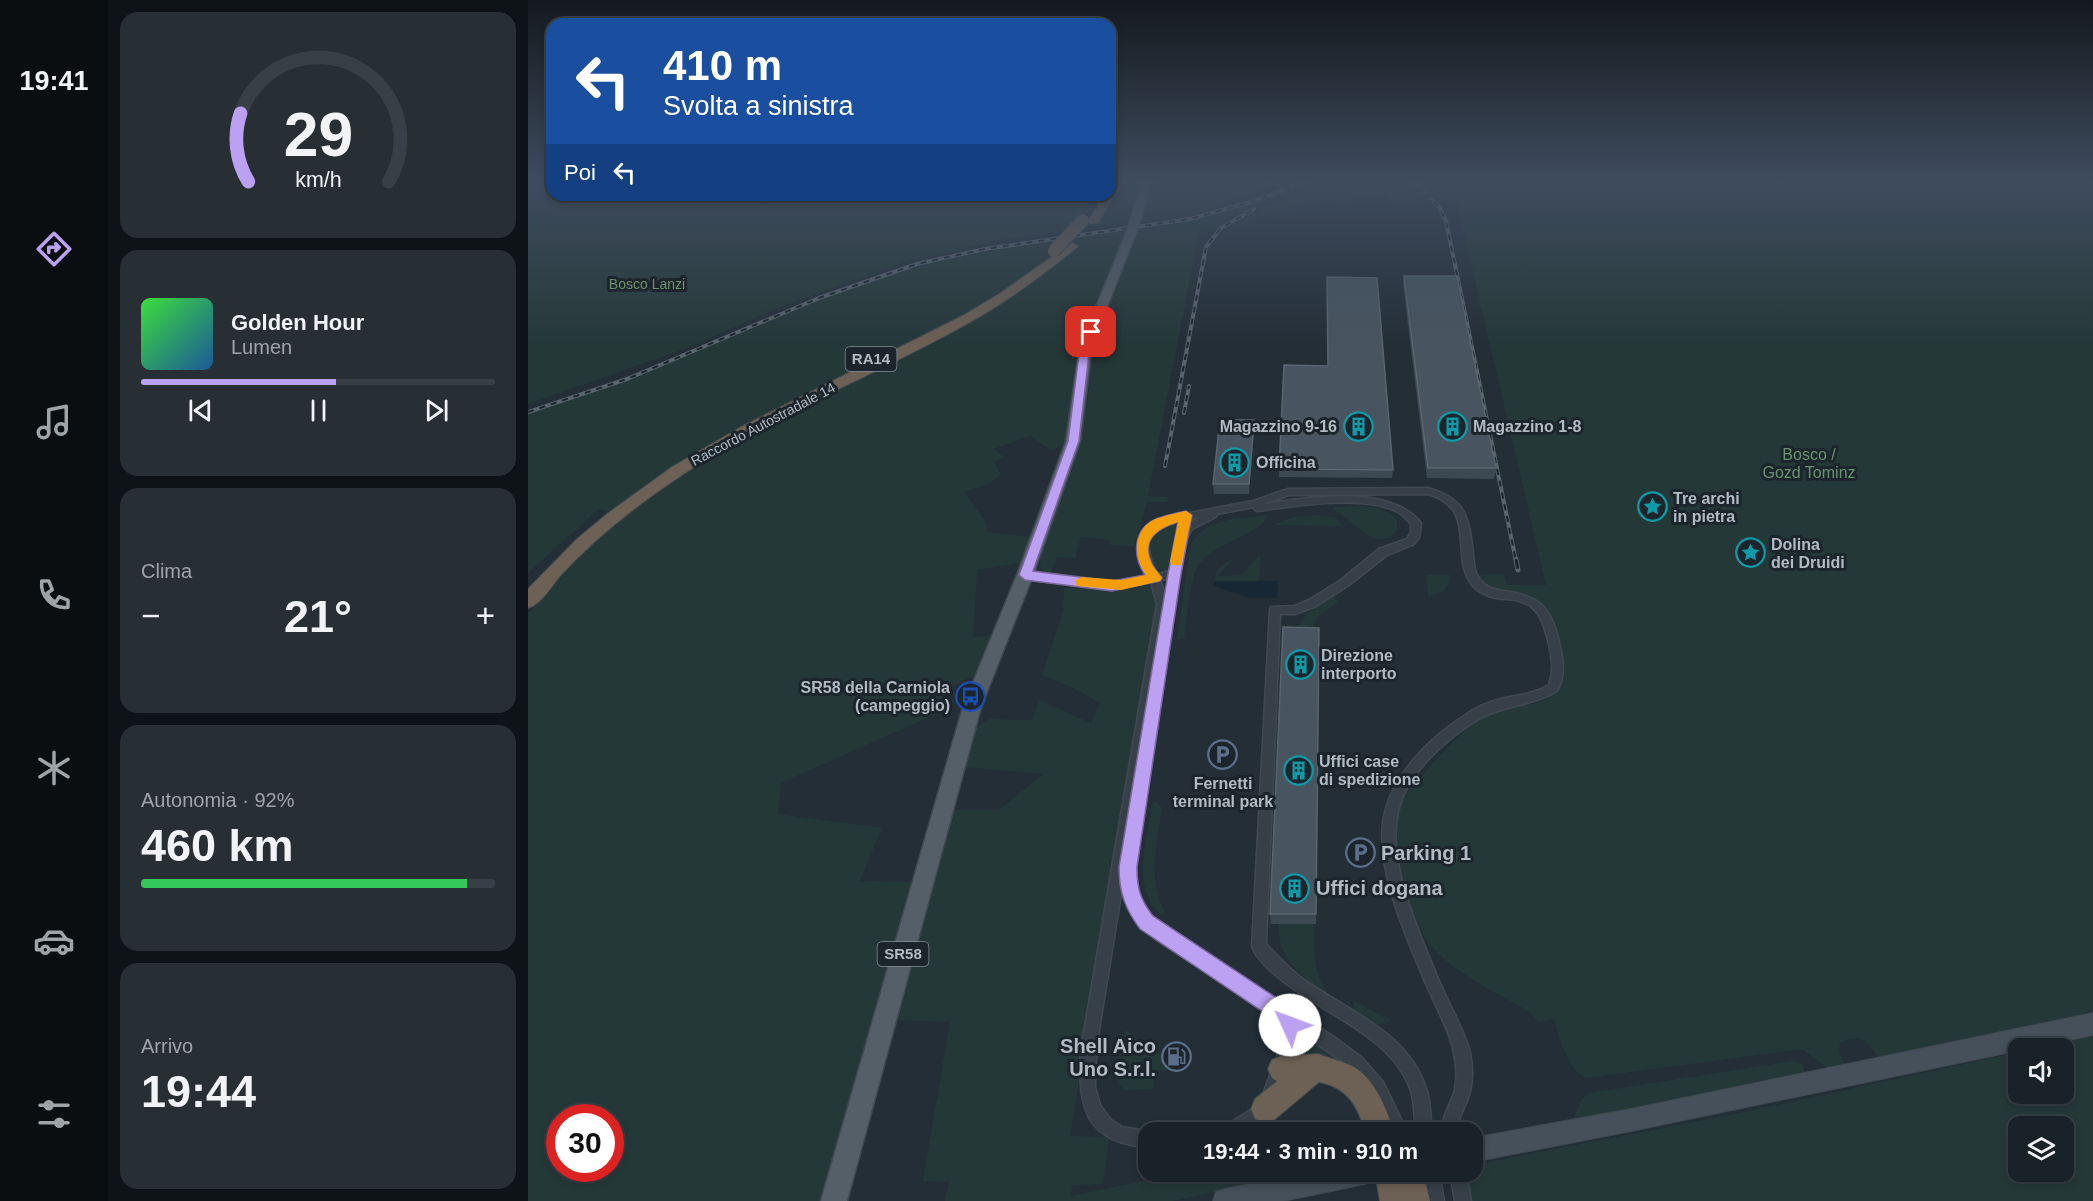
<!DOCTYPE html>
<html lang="it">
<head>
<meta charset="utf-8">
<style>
	body { margin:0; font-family:Arial,sans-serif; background:#272f35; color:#f1f3f6; height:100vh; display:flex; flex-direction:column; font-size:22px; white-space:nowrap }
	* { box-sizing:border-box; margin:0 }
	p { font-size:20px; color:#9fa4a8 }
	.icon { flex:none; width:33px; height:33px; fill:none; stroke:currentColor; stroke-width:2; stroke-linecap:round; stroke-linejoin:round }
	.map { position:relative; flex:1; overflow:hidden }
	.sheet { display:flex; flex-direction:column; gap:12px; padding:12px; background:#0e1317; width:420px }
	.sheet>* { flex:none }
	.top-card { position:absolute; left:18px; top:18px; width:570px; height:183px; border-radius:18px; box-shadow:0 3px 9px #0003,0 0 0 2px #383f46; background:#1a4fa0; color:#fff; overflow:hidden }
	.buttons { position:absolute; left:1480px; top:1038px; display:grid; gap:12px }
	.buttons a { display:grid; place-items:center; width:66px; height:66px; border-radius:12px; background:#1a2229; box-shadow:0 3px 9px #0003,0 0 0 2px #383f46; font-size:30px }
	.speed { position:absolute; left:18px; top:1104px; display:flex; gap:12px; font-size:30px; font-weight:700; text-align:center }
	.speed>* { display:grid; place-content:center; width:78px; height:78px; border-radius:50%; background:#1a2229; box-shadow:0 3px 9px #0003,0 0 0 2px #383f46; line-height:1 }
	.speed .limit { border:9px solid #d22; background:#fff; color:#111 }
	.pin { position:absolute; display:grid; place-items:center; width:51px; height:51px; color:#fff; margin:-26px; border-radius:12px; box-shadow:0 3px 9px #0006 }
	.me { position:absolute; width:66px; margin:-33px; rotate:313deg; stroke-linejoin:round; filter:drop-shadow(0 0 4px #0008) }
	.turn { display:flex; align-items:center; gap:21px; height:126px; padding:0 18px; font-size:27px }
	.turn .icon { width:78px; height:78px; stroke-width:2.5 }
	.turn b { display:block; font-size:42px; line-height:51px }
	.then { display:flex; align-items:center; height:57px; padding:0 18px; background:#0003; gap:12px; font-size:22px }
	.big { font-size:45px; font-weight:800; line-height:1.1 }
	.sheet .tile { flex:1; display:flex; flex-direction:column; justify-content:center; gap:9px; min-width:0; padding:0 21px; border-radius:18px; background:#272f35 }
	.sheet .dial { align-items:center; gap:0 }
	.dial svg { height:156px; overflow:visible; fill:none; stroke:#383f46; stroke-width:7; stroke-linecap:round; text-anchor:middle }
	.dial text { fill:#f1f3f6; stroke:none }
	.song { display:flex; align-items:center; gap:18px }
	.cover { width:72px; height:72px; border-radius:9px; background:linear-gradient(135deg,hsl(120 70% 55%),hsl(210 70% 35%)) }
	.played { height:6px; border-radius:3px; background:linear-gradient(90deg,#bca0f2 55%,#383f46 55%) }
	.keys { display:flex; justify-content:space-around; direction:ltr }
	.heat { display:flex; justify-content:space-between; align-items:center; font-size:33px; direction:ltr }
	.charge { height:9px; border-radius:4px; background:linear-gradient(90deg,#34c759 92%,#383f46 0) }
	.trip { position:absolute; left:610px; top:1122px; width:345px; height:60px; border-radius:18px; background:#1a2229; box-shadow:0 3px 9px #0003,0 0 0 2px #383f46; font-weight:800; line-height:60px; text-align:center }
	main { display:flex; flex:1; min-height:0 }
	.menu { display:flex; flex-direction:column; width:108px; justify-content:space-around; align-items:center; background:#0a0e10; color:#9fa4a8 }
	.menu .icon { width:42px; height:42px }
	.menu .active { color:#bca0f2 }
	.menu b { font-size:27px; color:#f1f3f6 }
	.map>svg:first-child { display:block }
</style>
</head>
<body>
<main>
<nav class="menu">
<b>19:41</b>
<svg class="icon active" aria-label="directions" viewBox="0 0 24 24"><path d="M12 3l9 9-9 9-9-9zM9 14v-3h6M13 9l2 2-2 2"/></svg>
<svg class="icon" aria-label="music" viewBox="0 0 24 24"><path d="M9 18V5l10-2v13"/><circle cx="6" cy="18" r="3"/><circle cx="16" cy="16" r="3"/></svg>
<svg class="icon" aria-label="phone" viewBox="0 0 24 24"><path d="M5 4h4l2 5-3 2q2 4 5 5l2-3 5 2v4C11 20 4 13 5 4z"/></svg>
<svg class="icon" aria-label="climate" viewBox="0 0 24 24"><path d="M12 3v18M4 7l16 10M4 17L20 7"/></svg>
<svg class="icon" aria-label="car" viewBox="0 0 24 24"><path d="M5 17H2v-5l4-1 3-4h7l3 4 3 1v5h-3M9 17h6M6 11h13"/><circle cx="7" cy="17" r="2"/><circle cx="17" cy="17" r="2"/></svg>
<svg class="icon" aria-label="filters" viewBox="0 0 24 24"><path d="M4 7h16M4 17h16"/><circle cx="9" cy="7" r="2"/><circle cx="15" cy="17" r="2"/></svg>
</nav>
<section class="sheet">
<div class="tile dial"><svg viewBox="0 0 100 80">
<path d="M14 69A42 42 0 1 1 86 69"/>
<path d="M14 69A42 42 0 0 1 10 34" stroke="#bca0f2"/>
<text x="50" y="56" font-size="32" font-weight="700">29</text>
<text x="50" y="72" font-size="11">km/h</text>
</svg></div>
<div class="tile">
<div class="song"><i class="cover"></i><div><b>Golden Hour</b><p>Lumen</p></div></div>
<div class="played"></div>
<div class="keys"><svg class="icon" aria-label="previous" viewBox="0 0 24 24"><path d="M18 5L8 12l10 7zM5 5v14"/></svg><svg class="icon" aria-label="pause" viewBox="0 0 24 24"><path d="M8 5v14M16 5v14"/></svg><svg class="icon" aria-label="next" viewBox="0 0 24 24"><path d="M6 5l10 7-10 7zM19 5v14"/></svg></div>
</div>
<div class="tile"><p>Clima</p>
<div class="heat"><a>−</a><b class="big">21°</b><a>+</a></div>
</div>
<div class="tile"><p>Autonomia · 92%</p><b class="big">460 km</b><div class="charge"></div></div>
<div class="tile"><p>Arrivo</p><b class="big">19:44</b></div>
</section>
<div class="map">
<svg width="1565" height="1201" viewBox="0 0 1565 1201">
	<rect width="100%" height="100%" fill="#232e37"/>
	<g fill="#253838" fill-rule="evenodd">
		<polygon points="0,179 24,179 24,195 566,195 550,219 572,221 597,179 614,179 601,222 469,241 382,260 247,309 157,349 0,404"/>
		<polygon points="623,179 763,179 680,211 613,222"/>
		<path d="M784 179H789L709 215 687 231H671L620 496 640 497 639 502H619L606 546 582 545V540L553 537 547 558 529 557 522 575 512 568 513 552 549 444 559 405 565 348 610 230C676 219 722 206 784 179Z"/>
		<polygon points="800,179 877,179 896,194 903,203 866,203 865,200 861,200 860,196 842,195 821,203 774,205 701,230 730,210"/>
		<path d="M884 179H1565V1011L1434 1046 1352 1060C1340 1042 1334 1032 1312 1043L1311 1052 1318 1065 1301 1069 1275 1050H1267L1058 1078C1037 1068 1034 1039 1025 1019L1011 1022 1001 1012C968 991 929 976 903 946 880 919 861 846 870 811 875 791 939 724 958 715 983 702 1033 712 1034 673 1035 662 1028 648 1025 638 1022 628 1020 615 1015 607 1001 582 963 601 949 575L976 574 978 585H1018L929 203 915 202Z"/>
		<path d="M601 230 553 342 541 431 536 443 524 451 502 436 466 449 476 457 466 462 473 475 460 484 437 492 458 523 459 532 505 537 495 562 449 570 445 637 466 635 448 677 441 678 417 691 414 703 424 707 253 783 250 814 354 828 332 881 387 882 292 1201H0V614L51 558 98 515 71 509 0 573V413C80 390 156 357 233 325 275 307 317 288 360 275 439 251 521 242 601 230ZM32 1118H82V1168H32Z"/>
		<path d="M806 507C826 507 855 502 869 520V530C848 558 825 516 805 510Z"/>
		<path d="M739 515C735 534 683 543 670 566 661 580 659 621 656 639H649L662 549C670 517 713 519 739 515Z"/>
		<polygon points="785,515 806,517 816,526 745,525 766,517"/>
		<path d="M647 523 649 524 644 567C620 583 606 532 647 523Z"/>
		<polygon points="707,556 690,576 714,575 730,556 733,556 731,581 686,581 691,568"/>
		<polygon points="898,575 922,575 921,583 916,591 900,597"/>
		<polygon points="614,585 627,587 629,607 542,1136 581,1137 575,1184 544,1185 543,1196 659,1172 706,1172 711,1174 717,1185 645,1201 417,1201 421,1182 395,1181 422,1022 367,1020 425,810 471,810 515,774 436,767 447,729 461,719 504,720 511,700 563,723 572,703 547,689 514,675 535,612 536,588 592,590"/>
		<polygon points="806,596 810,602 790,616 783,632 766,632 779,614"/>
		<path d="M625 802 630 803 634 808C629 843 619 879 637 912L634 915C601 889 620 837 625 802Z"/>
		<path d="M751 924H786C786 953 784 979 807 1001L776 983 778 978C759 963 750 948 751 924Z"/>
		<path d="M826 1001 861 1019 862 1021C850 1029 819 1021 826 1001Z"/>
		<polygon points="598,1030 640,1060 639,1071 627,1070 625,1089 598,1090 593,1087 589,1076"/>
		<polygon points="771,1034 806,1053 825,1067 765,1062"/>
		<path d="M1565 1036V1201H942L935 1172H945V1165L1212 1113 1491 1052V1094H1536V1048H1507ZM1491 1126H1536V1172H1491Z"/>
		<polygon points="1264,1061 1274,1064 1278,1074 1275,1077 1046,1119 1053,1100 1061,1093"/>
	</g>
	<polygon fill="#182734" points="686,581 750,581 749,598 721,598 686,586"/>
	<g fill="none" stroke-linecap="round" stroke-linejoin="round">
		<defs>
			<g id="street">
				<path d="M900 488C938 499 941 517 945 554 946 563 946 573 952 580 958 588 967 590 976 591 1012 596 1023 607 1031 642 1035 660 1038 674 1029 691 1003 707 971 705 944 723 914 743 878 775 870 812 857 864 895 942 915 990 924 1010 937 1032 942 1053 945 1067 945 1085 940 1098 936 1110 929 1119 930 1132H914C913 1119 920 1110 924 1098 930 1085 929 1066 926 1053 922 1031 908 1007 899 986 879 939 844 863 857 812 867 772 903 737 936 716 947 708 960 702 973 699 990 695 1006 694 1021 685 1026 671 1024 659 1021 644 1016 624 1011 604 987 600 978 599 969 599 960 596 955 593 949 591 945 586 920 557 952 509 900 494L761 495 736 504C779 497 863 484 893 523L891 538 886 544 859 555 821 585 788 606 767 614H752L738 944C750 957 761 969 775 979 821 1012 881 1032 899 1091 903 1104 902 1119 904 1132H888C886 1119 887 1104 883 1091 864 1036 797 1015 755 981 743 972 730 961 724 947L742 610 743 607 767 606 781 600 813 580 851 549 879 539 883 532V524C880 521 877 517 873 514 842 493 766 506 730 511L727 510 726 507 689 514 688 517 664 529 657 542 606 878C609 902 622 916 640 931L806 1037 834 1058 855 1082 879 1132H863L843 1094 824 1068 769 1030 766 1054 749 1100 743 1102 737 1100 735 1094 750 1054 755 1021 630 941 607 919 598 902 594 888 571 1030 567 1069V1087L572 1105 583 1120 594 1127 625 1132H621V1147C557 1144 549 1105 553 1050L629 604 623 582 584 590 497 579 492 575 497 571 584 582 619 575C606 549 604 537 630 519L725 501 760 489ZM673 517C659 524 658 527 648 536L642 571 629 574C605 525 634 524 673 517ZM641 579 638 597 632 580Z"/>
				<polygon points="737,1101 743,1103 745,1109 743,1115 716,1132 695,1132 697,1126"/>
				<polygon points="895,1172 911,1172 916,1201 900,1201"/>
				<polygon points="922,1172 938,1172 943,1201 927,1201"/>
			</g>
			<g id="secondary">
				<polygon points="1565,1013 1565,1035 1103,1131 945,1162 945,1138 1103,1109"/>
				<polygon points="782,1172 849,1172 845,1180 837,1184 755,1201 685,1201 688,1192 697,1189"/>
			</g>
			<g id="primary">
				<polygon points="614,179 624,179 612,222 607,225 602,222"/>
				<polygon points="603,230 608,233 564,346 552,441 505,575 453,707 319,1201 293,1201 435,707 489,575 538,441 552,346 598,233"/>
			</g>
			<g id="highway">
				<polygon points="586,179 596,179 570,223 562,223 560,221 576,195 582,195 582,185"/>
				<path d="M544 243 550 246 548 248C515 275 481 300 444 321 349 375 245 414 154 475 110 504 68 537 32 576 23 587 13 604 0 608V589L49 539 79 514 144 467 213 427 436 315 471 294Z"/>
				<path d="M790 1054C802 1059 815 1061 826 1067 848 1080 859 1110 866 1132H838C829 1106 821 1088 791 1082L747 1119 737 1123 727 1119 723 1109 727 1099 749 1081 744 1078 740 1069 744 1060 753 1056Z"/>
				<polygon points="847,1172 895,1172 902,1201 852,1201"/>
			</g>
		</defs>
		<use href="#street" stroke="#404951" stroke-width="3"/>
		<use href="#secondary" stroke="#404951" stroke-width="2"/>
		<use href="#primary" stroke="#404951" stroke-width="3"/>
		<use href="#highway" stroke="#414b52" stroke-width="2"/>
		<use href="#street" fill="#374048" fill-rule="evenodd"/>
		<use href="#secondary" fill="#45505a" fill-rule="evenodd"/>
		<use href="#primary" fill="#555f68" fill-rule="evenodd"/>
		<use href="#highway" fill="#6d6054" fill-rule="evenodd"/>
		<defs>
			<g id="rail-far1">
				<polyline points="882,179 903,197"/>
				<polyline points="898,193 911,207 918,221 988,561"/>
				<polyline points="0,412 99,379 291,298 389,264 457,249 662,219 723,202 782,179"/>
				<polyline points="656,413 661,386"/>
				<polyline points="637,466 678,247 693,228 726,209"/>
			</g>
			<polyline id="rail" points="988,559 990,570"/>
		</defs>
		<use href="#rail-far1" stroke="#59656e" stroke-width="4"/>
		<use href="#rail" stroke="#59656e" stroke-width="5"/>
		<use href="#rail-far1" stroke="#1c252c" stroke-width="2" stroke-dasharray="6" stroke-linecap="butt"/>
		<use href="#rail" stroke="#1c252c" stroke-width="3" stroke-dasharray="10" stroke-linecap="butt"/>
		<defs>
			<polyline id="primary-bridge" points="603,233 607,222"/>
			<polyline id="highway-bridge" points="526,251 555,220"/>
		</defs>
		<use href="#primary-bridge" stroke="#404951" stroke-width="12" stroke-linecap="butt"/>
		<use href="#highway-bridge" stroke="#414b52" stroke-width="14" stroke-linecap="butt"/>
		<use href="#primary-bridge" stroke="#555f68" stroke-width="10"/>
		<use href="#highway-bridge" stroke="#6d6054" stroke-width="12"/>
	</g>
	<g fill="#3c4953">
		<polygon points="876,276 968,468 966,479 899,478 875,285"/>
		<polygon points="800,366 865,470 864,478 751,477 751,469"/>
		<polygon points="726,431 721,494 686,494 685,484"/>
		<polygon points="791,628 788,924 743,924 742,914"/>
	</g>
	<polygon fill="#2d3943" points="726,420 726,431 721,494 721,484"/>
	<g fill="#485560" stroke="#59656f" stroke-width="1.5">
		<polygon points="876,276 929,276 968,468 900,468"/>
		<polygon points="799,277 849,278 865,470 751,469 756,365 800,366"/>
		<polygon points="692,420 726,420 721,484 685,484"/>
		<polygon points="755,627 791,628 788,914 742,914"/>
	</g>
	<linearGradient id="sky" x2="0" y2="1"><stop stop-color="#13191e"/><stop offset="0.52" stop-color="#3f4c5e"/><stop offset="1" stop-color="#3f4c5e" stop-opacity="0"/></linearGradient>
	<rect width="1565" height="347" fill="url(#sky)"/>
	<path fill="#bca0f2" stroke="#7a689d" stroke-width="1.5" d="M563 329 568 332 561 354 551 441 505 571 584 581 617 575C605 558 604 531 626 520 635 516 648 513 658 511L664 515 653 574 609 867C609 888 612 899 625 916L770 1012 772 1019 769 1032 762 1035 755 1032 753 1024 612 929C597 909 591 892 591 867L640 574 650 522C631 528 613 538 623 562 625 568 631 573 634 578L632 581 584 591 497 580 491 575 540 441 551 354 558 332Z"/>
	<path fill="#f59e0b" d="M658 511 664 515 653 565H644L642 562 650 522C631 528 613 538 623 562 625 568 631 573 634 578L632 581 593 590 549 586 547 582 549 579 554 577 593 580 618 575C606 558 604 532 625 520 635 516 648 513 658 511Z"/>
	<defs>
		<symbol id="building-ring" viewBox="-11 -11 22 22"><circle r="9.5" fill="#1c252c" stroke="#0f9aa8" stroke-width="1.5"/><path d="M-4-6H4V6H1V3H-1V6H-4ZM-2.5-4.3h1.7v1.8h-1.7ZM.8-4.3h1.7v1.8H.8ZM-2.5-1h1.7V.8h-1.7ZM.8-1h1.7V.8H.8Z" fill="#0f9aa8"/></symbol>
		<symbol id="sight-ring" viewBox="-11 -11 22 22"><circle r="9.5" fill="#1c252c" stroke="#0f9aa8" stroke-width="1.5"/><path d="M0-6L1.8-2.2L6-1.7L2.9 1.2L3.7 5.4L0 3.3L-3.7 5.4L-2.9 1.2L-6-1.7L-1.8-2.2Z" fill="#0f9aa8"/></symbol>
		<symbol id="bus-ring" viewBox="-11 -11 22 22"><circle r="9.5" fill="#1c252c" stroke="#1a4fb4" stroke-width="1.5"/><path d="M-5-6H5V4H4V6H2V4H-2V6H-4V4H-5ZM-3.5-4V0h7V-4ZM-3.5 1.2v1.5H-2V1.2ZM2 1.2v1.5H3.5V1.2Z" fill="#1a4fb4"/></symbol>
		<symbol id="parking-ring" viewBox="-11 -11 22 22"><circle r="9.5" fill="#1c252c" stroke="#5c6f8a" stroke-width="1.5"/><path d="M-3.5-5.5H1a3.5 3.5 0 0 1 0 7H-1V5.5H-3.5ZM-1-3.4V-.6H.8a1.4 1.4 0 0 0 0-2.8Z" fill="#5c6f8a"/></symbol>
		<symbol id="fuel-ring" viewBox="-11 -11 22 22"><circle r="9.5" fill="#1c252c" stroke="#5c6f8a" stroke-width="1.5"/><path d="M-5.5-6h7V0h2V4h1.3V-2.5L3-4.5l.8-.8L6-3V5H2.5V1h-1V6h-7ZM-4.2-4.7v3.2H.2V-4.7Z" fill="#5c6f8a"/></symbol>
	</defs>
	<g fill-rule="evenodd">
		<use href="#building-ring" x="814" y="410" width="33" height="33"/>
		<use href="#building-ring" x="908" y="410" width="33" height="33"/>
		<use href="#building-ring" x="690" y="446" width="33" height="33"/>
		<use href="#sight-ring" x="1108" y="490" width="33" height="33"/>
		<use href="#sight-ring" x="1206" y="536" width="33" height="33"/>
		<use href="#building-ring" x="756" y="648" width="33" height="33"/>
		<use href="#bus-ring" x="426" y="680" width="33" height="33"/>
		<use href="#parking-ring" x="678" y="738" width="33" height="33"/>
		<use href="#building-ring" x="754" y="754" width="33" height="33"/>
		<use href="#parking-ring" x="816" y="836" width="33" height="33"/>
		<use href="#building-ring" x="750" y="872" width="33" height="33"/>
		<use href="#fuel-ring" x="632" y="1040" width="33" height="33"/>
	</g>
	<g text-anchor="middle" stroke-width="6" stroke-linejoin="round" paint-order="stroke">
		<g font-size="14" fill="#6b926f" stroke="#1c252c">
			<text x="119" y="289">Bosco Lanzi</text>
		</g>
		<g font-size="14" fill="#b1bbc4" stroke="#1c252c">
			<text transform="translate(235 424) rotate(-28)" y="5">Raccordo Autostradale 14</text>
		</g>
		<g fill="#1c252c" stroke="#848e96" stroke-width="1.5">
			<rect x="317.5" y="347" width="51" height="24" rx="4.5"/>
			<rect x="349.5" y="942" width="51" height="24" rx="4.5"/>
		</g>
		<g font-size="15" font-weight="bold" fill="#b1bbc4">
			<text x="343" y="364">RA14</text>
			<text x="375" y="959">SR58</text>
		</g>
		<g font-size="16" font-weight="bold" fill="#b1bbc4" stroke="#1c252c" text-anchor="start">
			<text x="809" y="432" text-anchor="end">Magazzino 9-16</text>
			<text x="945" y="432">Magazzino 1-8</text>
			<text x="728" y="468">Officina</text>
			<text x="1145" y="504">Tre archi<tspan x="1145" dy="18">in pietra</tspan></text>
			<text x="1243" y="550">Dolina<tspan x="1243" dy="18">dei Druidi</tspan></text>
			<text x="793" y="661">Direzione<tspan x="793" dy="18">interporto</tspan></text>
			<text x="422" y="693" text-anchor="end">SR58 della Carniola<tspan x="422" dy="18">(campeggio)</tspan></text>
			<text x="791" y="767">Uffici case<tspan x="791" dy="18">di spedizione</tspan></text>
			<text x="695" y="789" text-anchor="middle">Fernetti<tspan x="695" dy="18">terminal park</tspan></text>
		</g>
		<g font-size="16" fill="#6b926f" stroke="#1c252c">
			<text x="1281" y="460">Bosco /<tspan x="1281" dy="18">Gozd Tominz</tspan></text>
		</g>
		<g font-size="20" font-weight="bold" fill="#b1bbc4" stroke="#1c252c" text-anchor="start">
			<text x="853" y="860">Parking 1</text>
			<text x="788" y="895">Uffici dogana</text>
			<text x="628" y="1053" text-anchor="end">Shell Aico<tspan x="628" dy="23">Uno S.r.l.</tspan></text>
		</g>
	</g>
</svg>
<div class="buttons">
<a><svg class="icon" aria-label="sound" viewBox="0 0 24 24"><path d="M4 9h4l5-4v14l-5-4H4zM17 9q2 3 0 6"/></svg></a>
<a><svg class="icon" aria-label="layers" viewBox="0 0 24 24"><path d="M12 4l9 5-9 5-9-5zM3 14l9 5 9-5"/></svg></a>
</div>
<div class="speed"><div class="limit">30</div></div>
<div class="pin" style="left:563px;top:332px;background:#d93025"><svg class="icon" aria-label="arrive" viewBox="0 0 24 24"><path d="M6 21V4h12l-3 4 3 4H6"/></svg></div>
<svg class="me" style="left:762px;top:1025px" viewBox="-20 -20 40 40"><circle r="19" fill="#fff"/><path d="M0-13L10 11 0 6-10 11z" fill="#bca0f2"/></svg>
<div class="trip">19:44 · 3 min · 910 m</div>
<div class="top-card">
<div class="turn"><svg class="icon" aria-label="left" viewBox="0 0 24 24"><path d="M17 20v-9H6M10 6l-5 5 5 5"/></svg><div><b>410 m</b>Svolta a sinistra</div></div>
<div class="then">Poi<svg class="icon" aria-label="left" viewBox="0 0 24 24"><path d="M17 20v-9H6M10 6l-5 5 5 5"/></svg></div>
</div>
</div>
</main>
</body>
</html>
